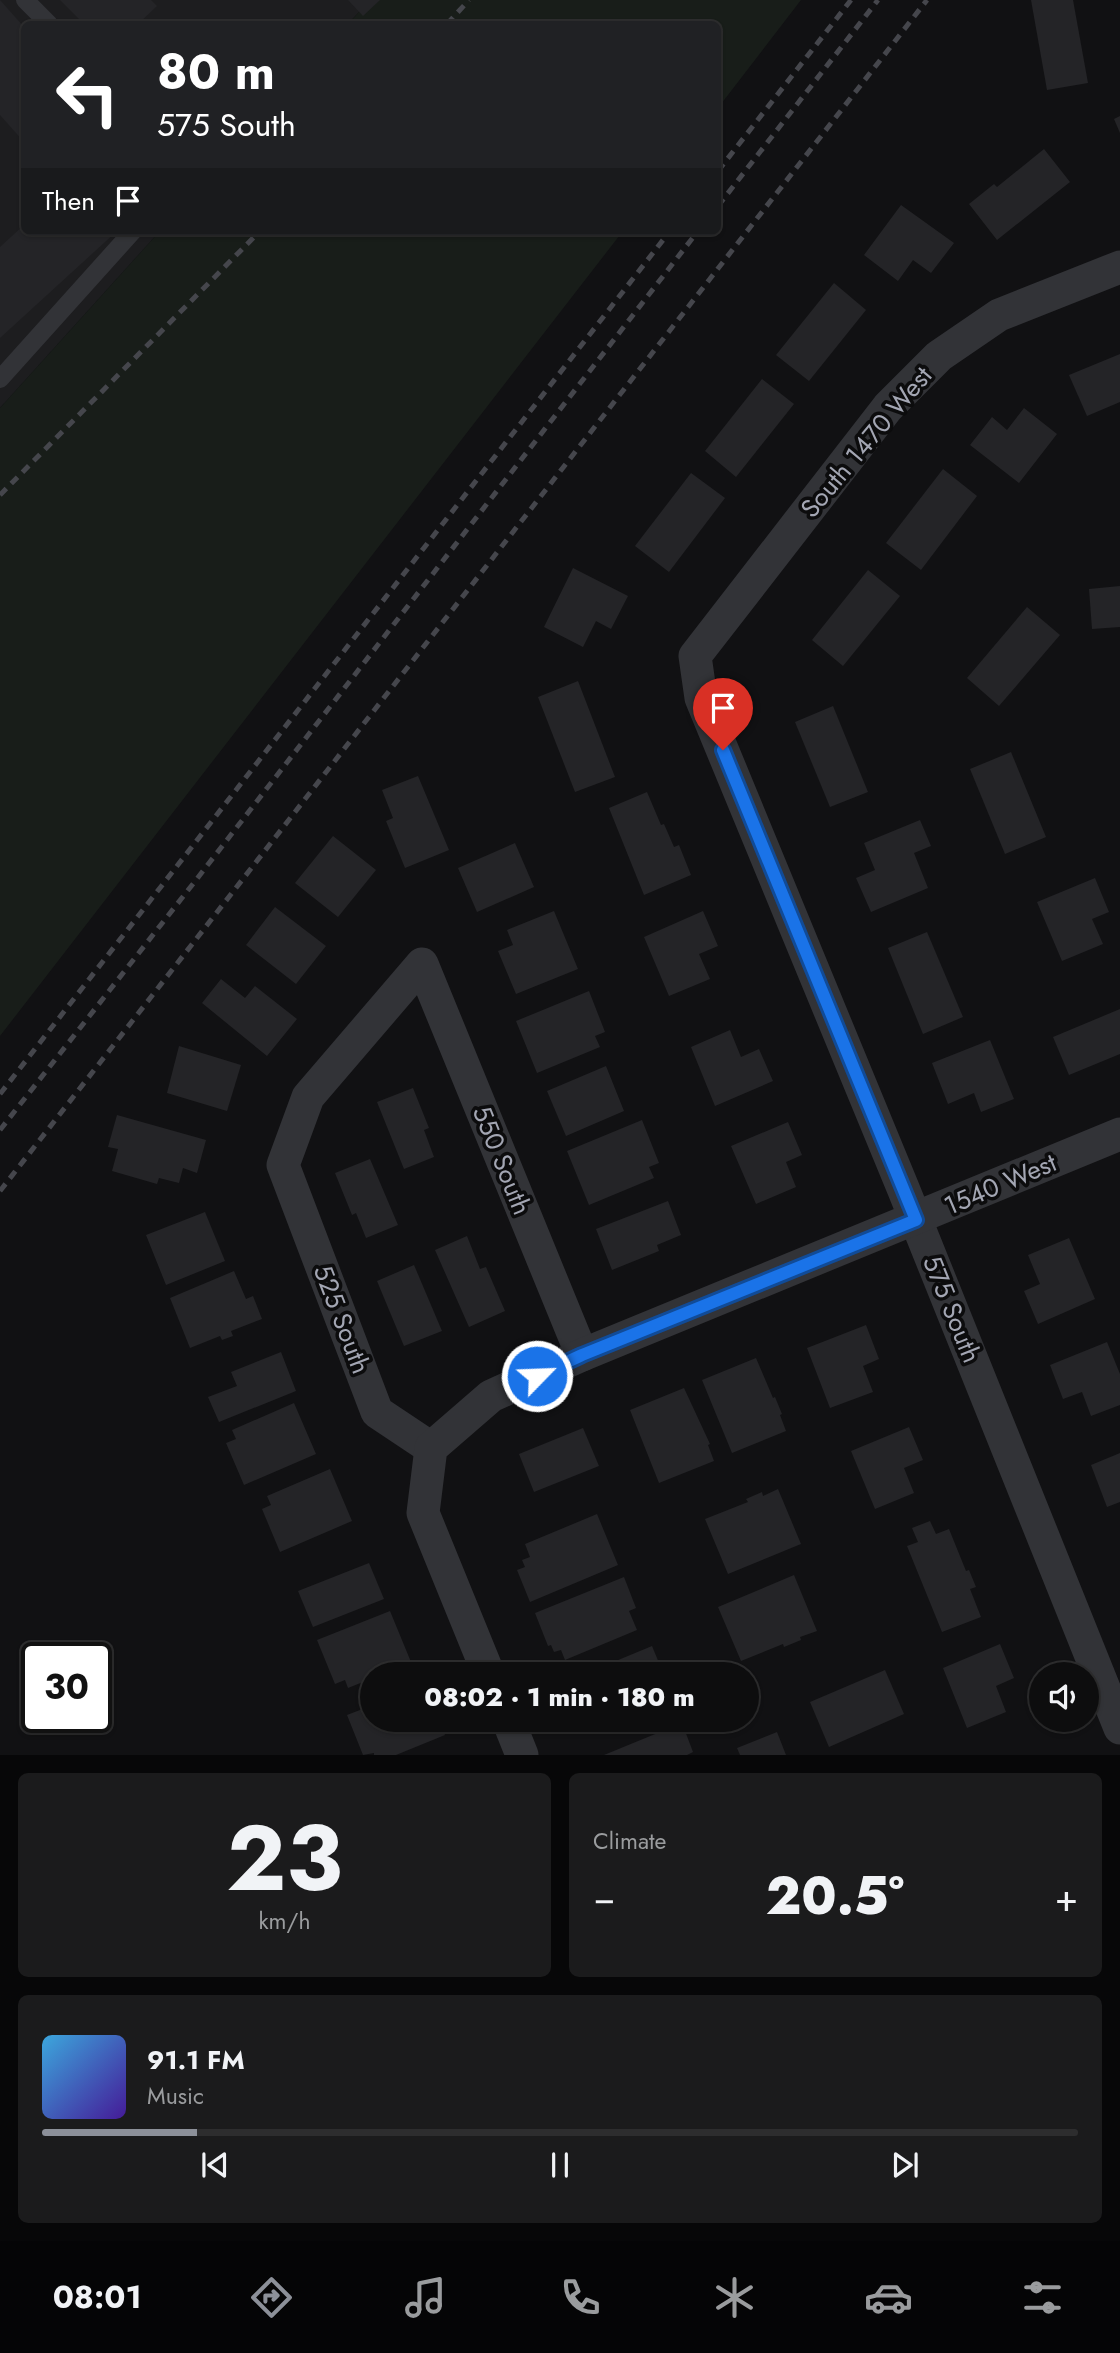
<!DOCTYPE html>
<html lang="en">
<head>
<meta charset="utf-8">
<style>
	body { margin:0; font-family:Jost,sans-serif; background:#1b1b1c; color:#f1f3f6; height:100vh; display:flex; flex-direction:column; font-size:26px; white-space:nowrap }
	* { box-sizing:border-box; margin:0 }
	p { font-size:23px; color:#9a9c9e }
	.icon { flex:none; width:38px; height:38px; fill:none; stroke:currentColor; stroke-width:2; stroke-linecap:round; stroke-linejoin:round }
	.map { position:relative; height:1755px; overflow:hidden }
	.details { display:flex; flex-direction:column; gap:18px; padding:18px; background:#070708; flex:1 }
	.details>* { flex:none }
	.hud { position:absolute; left:21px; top:21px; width:700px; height:214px; border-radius:10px; box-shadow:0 2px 5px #0004,0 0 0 2px #2d2d2e; background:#202124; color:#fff; overflow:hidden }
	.fabs { position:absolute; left:1029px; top:1662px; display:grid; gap:14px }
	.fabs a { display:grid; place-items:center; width:70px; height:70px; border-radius:50%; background:#0d0d0e; box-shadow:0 2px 5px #0004,0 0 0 2px #2d2d2e; font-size:35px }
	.speed { position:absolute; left:21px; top:1642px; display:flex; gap:14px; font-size:35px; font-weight:700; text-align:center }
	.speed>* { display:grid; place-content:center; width:91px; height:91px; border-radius:50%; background:#0d0d0e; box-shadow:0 2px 5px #0004,0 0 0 2px #2d2d2e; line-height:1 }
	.speed .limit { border:4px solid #111; border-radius:10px; background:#fff; color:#111 }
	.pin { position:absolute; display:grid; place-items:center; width:60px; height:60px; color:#fff; margin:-72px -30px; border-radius:50% 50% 50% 0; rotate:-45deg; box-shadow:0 0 7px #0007 }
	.pin .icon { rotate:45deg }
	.me { position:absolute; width:77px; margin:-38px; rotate:66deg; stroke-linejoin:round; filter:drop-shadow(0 0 5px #0008) }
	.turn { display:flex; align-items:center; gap:24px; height:147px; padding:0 21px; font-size:32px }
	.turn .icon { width:91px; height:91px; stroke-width:2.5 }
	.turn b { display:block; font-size:49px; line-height:60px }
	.then { display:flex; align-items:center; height:66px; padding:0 21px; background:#0003; gap:14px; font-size:26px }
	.big { font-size:52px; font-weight:800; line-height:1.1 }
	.details .widget { flex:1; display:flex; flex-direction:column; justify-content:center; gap:10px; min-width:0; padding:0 24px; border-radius:10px; background:#1b1b1c }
	.details .dial { align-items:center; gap:0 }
	.dial b { font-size:91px; line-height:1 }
	.song { display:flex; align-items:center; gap:21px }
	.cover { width:84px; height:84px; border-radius:10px; background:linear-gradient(135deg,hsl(200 70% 55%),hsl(260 70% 35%)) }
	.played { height:7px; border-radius:4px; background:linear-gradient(90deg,#8c9099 15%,#2d2d2e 15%) }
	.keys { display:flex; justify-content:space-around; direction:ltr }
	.heat { display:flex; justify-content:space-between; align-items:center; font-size:38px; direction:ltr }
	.details .tiles { flex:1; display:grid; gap:18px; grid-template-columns:1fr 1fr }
	.widget:last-child { grid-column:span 2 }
	.trip { position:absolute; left:360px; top:1662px; width:399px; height:70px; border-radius:35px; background:#0d0d0e; box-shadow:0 2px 5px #0004,0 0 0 2px #2d2d2e; font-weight:800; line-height:70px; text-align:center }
	.tab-bar { display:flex; height:112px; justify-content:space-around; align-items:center; background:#050506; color:#9a9c9e }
	.tab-bar .icon { width:49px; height:49px }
	.tab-bar .on { color:#8c9099 }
	.tab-bar b { font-size:32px; color:#f1f3f6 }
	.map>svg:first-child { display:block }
</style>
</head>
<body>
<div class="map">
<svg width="1120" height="1755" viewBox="0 0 1120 1755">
	<rect width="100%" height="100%" fill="#111113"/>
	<polygon fill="#1d1d1f" points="0,0 370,0 348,24 24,24 24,231 160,231 0,408"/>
	<g fill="#181d19">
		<polygon points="370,0 801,0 718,108 718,24 348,24"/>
		<polygon points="160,231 623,231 0,1036 0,408"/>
	</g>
	<g fill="#242427">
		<polygon points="0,0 24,27 24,142 0,115"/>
		<polygon points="60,0 151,0 157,6 138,24 84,24"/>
		<polygon points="348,0 380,0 363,16"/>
		<polygon points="1031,0 1073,0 1088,83 1047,90"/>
		<polygon points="1120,116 1120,133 1114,119"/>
		<polygon points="1044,149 1070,182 997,240 969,204 994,184 997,187"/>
		<polygon points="901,205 954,243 931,273 913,260 898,281 864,255"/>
		<polygon points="24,225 24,231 117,231 0,338 0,247"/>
		<polygon points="834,283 866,310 809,381 776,355"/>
		<polygon points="1120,354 1120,402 1087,416 1069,375"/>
		<polygon points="762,379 794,404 736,477 705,451"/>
		<polygon points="1024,408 1057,434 1019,483 970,445 992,417 1007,430"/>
		<polygon points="943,469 977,496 921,570 886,543"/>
		<polygon points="691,473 725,498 669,572 635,546"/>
		<polygon points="573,568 628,596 611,629 596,621 583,647 544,627"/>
		<polygon points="868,570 900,596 843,666 812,640"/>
		<polygon points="1120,586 1120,627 1092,629 1089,589"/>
		<polygon points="1027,607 1060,635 999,706 967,678"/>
		<polygon points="578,681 615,777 575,792 538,697"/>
		<polygon points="833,706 868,792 830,807 795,722"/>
		<polygon points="1011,752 1046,837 1005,854 970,769"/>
		<polygon points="418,776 449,850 405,868 386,821 393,818 382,790"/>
		<polygon points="647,792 661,825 664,824 674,847 679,845 691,875 644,895 609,808"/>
		<polygon points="920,820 931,846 914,853 928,888 871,912 856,878 875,870 864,843"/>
		<polygon points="333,836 376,870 338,917 295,883"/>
		<polygon points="515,843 534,887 477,912 458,868"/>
		<polygon points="1095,878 1109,912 1092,919 1103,944 1062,961 1037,902"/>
		<polygon points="275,907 326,946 296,984 246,945"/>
		<polygon points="554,911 578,969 516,994 498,951 513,945 507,930"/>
		<polygon points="703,911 718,946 699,954 710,979 669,996 644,937"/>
		<polygon points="927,932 963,1017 923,1034 888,948"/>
		<polygon points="221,979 245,998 255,986 297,1019 267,1056 202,1003"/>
		<polygon points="589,991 605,1032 595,1036 600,1047 537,1073 516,1021"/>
		<polygon points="1120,1009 1120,1054 1069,1075 1053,1037"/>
		<polygon points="730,1030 741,1057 759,1049 773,1081 715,1106 691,1047"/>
		<polygon points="990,1040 1014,1099 981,1112 974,1093 948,1104 932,1063"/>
		<polygon points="179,1046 241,1065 227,1111 167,1093"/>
		<polygon points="606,1066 624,1111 566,1136 547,1091"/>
		<polygon points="413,1088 429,1128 424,1130 434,1157 404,1169 377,1102"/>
		<polygon points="117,1115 206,1140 197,1173 183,1168 179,1183 159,1178 157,1184 112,1171 118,1149 108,1147"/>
		<polygon points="642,1120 659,1163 649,1167 654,1178 589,1205 567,1151"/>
		<polygon points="788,1122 802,1155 786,1162 796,1187 756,1204 731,1146"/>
		<polygon points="370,1159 398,1225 366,1238 356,1213 352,1215 335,1173"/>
		<polygon points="668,1201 681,1235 657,1245 659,1251 612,1270 596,1229"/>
		<polygon points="205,1212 225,1261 166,1285 146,1235"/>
		<polygon points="467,1236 480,1269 486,1267 505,1311 469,1327 435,1250"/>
		<polygon points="1069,1238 1095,1299 1038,1324 1024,1291 1040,1284 1028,1255"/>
		<polygon points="414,1265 442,1331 404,1346 377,1281"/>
		<polygon points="234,1271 246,1299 253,1296 262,1319 231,1331 233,1336 222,1340 220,1336 190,1348 170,1298"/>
		<polygon points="866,1325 879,1359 863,1366 873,1392 830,1408 807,1348"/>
		<polygon points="1107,1342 1120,1374 1120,1405 1091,1416 1082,1392 1063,1399 1050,1365"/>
		<polygon points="281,1352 296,1391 219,1422 208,1397 237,1386 231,1372"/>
		<polygon points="756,1358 773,1398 775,1397 782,1414 780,1415 786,1431 732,1453 702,1380"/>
		<polygon points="684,1388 710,1444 708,1445 714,1461 659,1483 630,1410"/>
		<polygon points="294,1403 316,1454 244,1485 226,1443 236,1439 232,1430"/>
		<polygon points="909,1427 923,1460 904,1468 914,1493 875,1509 851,1451"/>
		<polygon points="583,1428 599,1466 534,1492 519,1454"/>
		<polygon points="1120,1453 1120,1502 1107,1507 1091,1465"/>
		<polygon points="330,1469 352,1521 280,1552 262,1509 271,1505 267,1496"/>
		<polygon points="778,1489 801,1544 728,1574 705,1519 748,1502 746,1499 762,1492 763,1496"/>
		<polygon points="597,1514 618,1565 530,1602 517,1570 525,1567 522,1560 530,1557 525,1544"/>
		<polygon points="930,1521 936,1534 949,1529 966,1571 969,1570 976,1587 970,1589 981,1617 942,1632 907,1546 918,1542 912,1528"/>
		<polygon points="369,1563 384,1599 313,1627 298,1591"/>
		<polygon points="794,1575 817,1631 800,1637 801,1640 784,1647 783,1644 741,1661 718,1607"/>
		<polygon points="624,1577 636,1608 629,1611 637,1630 565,1660 561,1650 554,1652 551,1645 548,1646 535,1613"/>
		<polygon points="390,1611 411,1662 380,1675 373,1675 373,1678 348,1688 345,1680 335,1684 317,1640"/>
		<polygon points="1000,1644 1014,1678 996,1686 1006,1712 967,1728 943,1668"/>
		<polygon points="652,1646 664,1675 582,1675"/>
		<polygon points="885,1670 904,1714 829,1747 810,1702"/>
		<polygon points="373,1705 373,1720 439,1720 445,1735 396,1755 374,1755 374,1753 363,1755 347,1715"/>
		<polygon points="590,1720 616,1720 594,1729"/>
		<polygon points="682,1723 693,1752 687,1755 604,1755"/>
		<polygon points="777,1732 786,1755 740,1755 737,1748"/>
	</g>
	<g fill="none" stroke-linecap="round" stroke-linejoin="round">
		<g stroke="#323337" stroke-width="18">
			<polyline points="25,0 49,24"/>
			<polyline points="0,379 133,231"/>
		</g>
		<g stroke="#323337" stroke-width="33">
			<polyline points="1120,267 999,315 939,356 888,407 695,656 701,698 903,1188 1120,1728"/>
			<polyline points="431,1448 377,1412 283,1165 308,1097 422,964 582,1355"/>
			<polyline points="489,1675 423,1513 431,1448 491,1396 582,1355 1120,1134"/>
			<polyline points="508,1720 522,1755"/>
		</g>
		<g stroke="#45464c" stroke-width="5" stroke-dasharray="9 7" stroke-linecap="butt">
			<polyline points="447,24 469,0"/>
			<polyline points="718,171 851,0"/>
			<polyline points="718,206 878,0"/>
			<polyline points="0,495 260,231"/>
			<polyline points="0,1094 670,231"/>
			<polyline points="0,1130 196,880 698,231"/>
			<polyline points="0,1191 927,0"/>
		</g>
	</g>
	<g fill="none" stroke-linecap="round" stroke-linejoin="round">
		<defs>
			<polyline id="route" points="537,1376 582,1355 916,1220 723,750"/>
		</defs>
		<use href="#route" stroke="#114b97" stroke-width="18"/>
		<use href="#route" stroke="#1a73e8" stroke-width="12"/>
	</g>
	<g text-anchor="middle" stroke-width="7" stroke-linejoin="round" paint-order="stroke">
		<g font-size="26" fill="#a3a6b3" stroke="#0c0c0d">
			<text transform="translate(866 442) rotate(-50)" y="9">South 1470 West</text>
			<text transform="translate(502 1160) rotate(68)" y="9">550 South</text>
			<text transform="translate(1000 1184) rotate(-23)" y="9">1540 West</text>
			<text transform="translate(952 1309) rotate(68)" y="9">575 South</text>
			<text transform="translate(342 1319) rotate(69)" y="9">525 South</text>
		</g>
	</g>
</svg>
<div class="fabs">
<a><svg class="icon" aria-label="sound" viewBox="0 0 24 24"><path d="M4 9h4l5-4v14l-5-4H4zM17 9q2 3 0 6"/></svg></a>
</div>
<div class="speed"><div class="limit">30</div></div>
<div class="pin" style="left:723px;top:750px;background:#d93025"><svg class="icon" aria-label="arrive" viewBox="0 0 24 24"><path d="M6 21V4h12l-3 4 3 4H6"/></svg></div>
<svg class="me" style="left:537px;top:1376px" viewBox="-20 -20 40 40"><circle r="17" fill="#1a73e8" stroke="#fff" stroke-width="3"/><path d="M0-11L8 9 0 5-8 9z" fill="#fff"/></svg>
<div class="trip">08:02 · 1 min · 180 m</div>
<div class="hud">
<div class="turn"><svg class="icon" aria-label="left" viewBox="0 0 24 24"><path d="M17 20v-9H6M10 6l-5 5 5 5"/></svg><div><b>80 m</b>575 South</div></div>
<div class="then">Then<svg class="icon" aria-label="arrive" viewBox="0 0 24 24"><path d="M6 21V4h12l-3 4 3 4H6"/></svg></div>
</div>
</div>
<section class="details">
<div class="tiles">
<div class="widget dial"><b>23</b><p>km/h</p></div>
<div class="widget"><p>Climate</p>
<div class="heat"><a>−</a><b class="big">20.5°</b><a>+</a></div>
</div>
<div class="widget">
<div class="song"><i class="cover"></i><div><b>91.1 FM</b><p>Music</p></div></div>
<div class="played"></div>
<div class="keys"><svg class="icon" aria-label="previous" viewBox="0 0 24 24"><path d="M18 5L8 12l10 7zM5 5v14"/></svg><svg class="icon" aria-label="pause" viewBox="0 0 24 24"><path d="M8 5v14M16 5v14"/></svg><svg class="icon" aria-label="next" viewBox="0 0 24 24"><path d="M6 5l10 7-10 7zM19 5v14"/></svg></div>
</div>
</div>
</section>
<nav class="tab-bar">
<b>08:01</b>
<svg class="icon on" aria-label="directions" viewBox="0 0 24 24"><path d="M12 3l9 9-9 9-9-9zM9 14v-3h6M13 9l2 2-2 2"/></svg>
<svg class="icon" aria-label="music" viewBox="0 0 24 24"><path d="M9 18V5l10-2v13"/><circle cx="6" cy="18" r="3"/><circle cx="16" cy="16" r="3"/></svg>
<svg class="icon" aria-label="phone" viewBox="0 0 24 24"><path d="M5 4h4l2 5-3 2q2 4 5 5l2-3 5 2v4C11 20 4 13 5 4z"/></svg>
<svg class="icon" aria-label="climate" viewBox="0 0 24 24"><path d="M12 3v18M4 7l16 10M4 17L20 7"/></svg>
<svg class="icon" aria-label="car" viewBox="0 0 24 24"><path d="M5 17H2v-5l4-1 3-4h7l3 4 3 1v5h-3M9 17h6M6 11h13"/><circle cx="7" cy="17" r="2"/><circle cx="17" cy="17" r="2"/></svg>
<svg class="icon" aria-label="filters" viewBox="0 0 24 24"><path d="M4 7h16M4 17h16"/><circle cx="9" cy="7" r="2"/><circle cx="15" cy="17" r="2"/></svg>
</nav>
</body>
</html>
